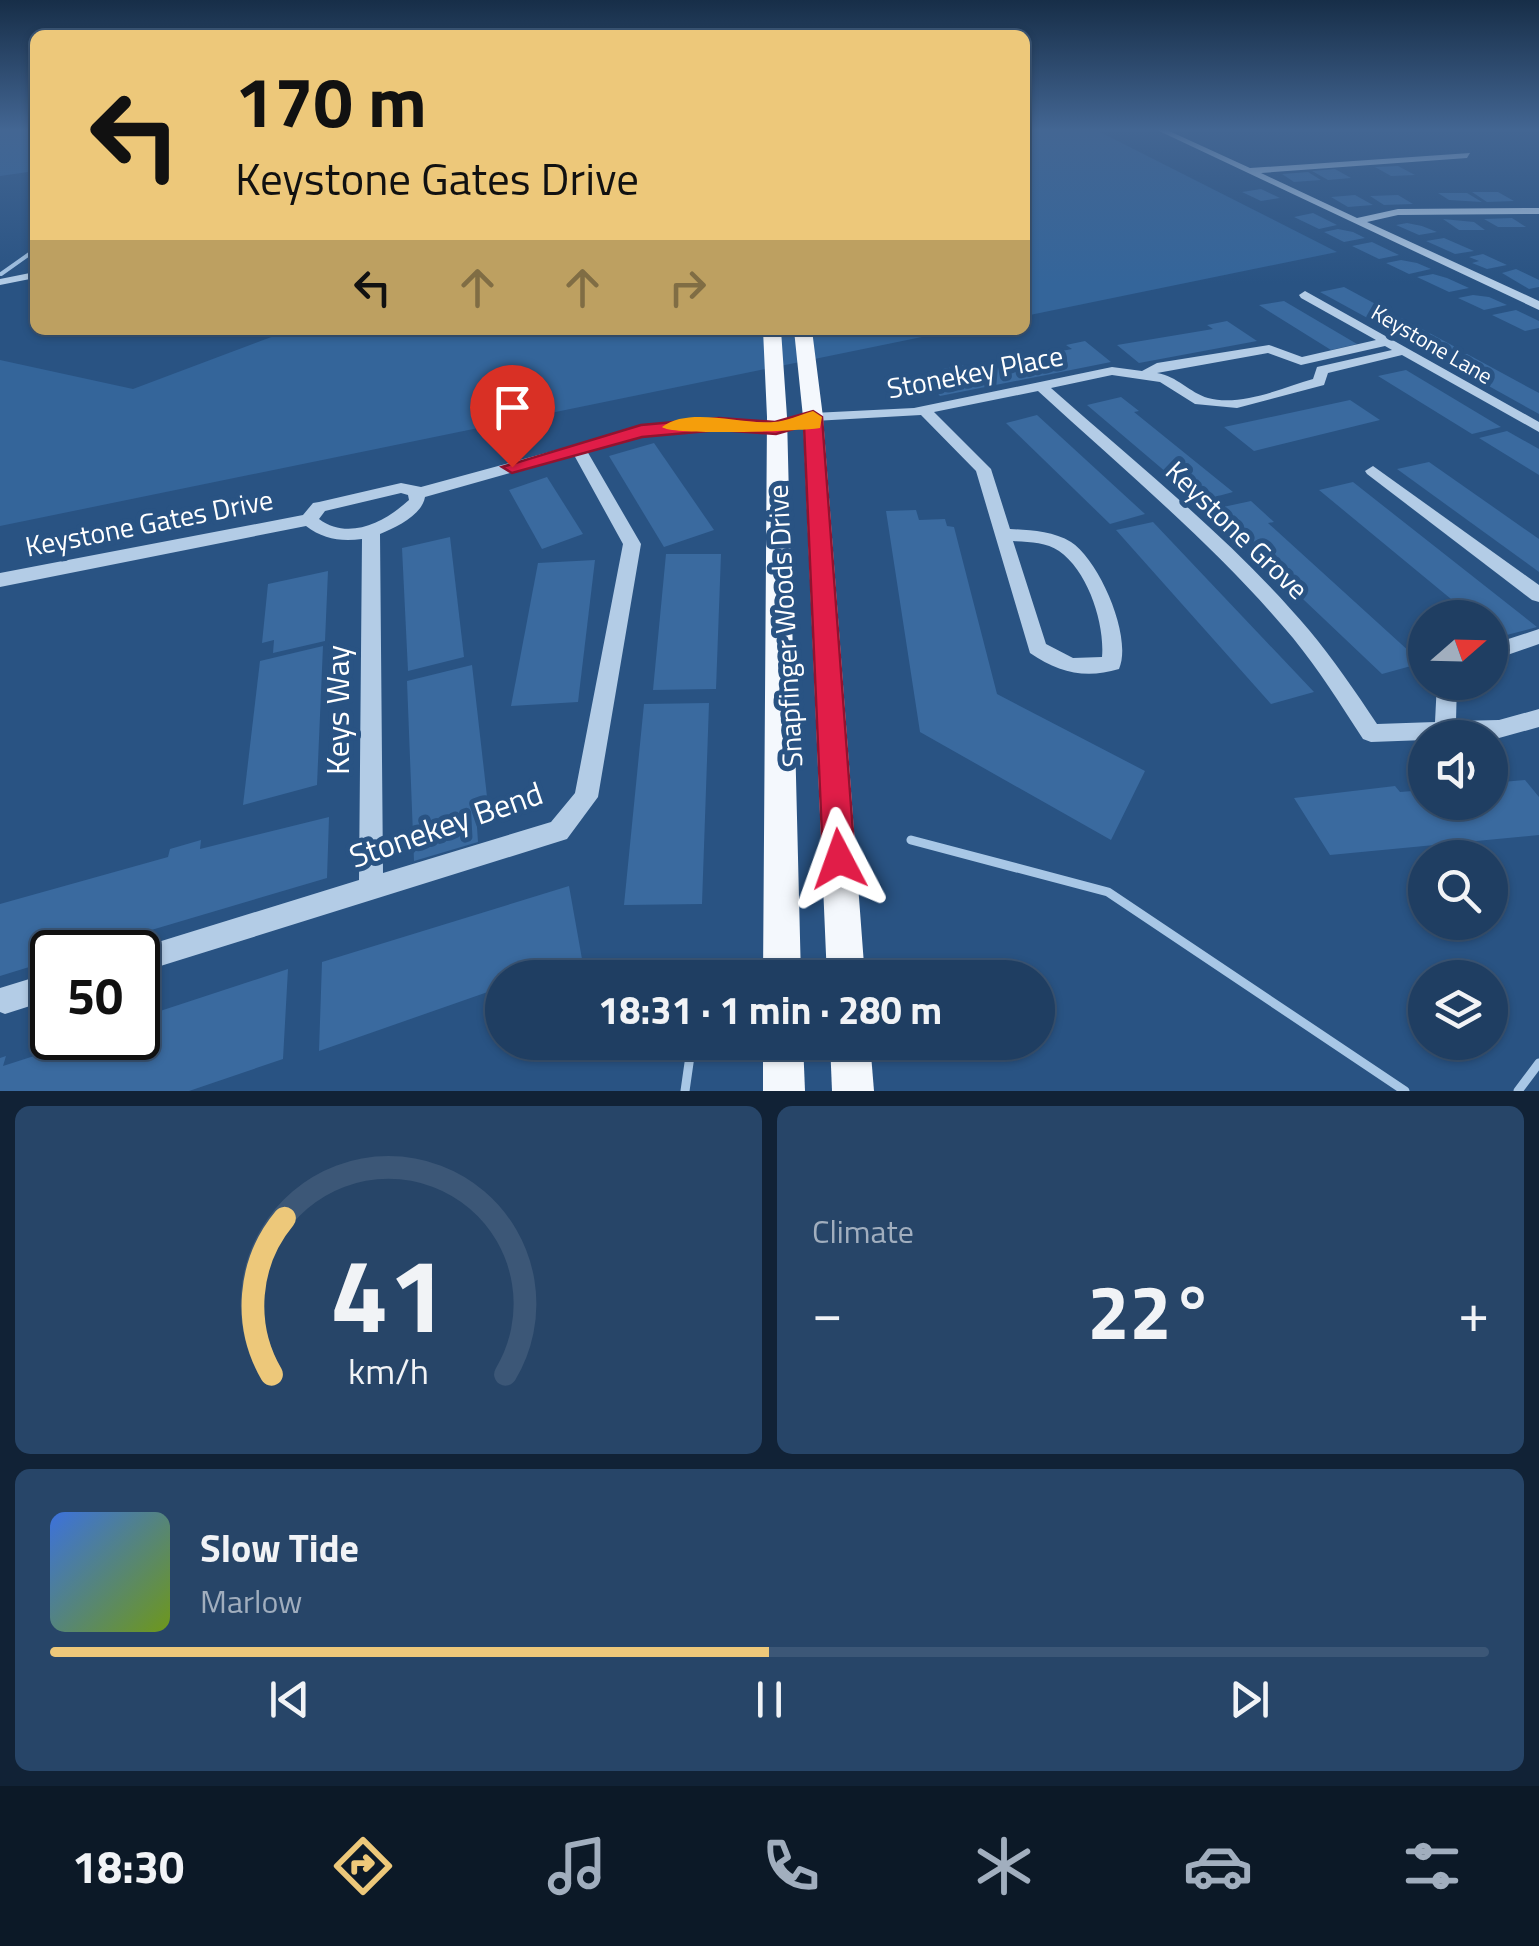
<!DOCTYPE html>
<html lang="en">
<head>
<meta charset="utf-8">
<style>
	body { margin:0; font-family:"Titillium Web",sans-serif; background:#274568; color:#f1f3f6; height:100vh; display:flex; flex-direction:column; font-size:38px; white-space:nowrap }
	* { box-sizing:border-box; margin:0 }
	p { font-size:32px; color:#a1aebe }
	.icon { flex:none; width:55px; height:55px; fill:none; stroke:currentColor; stroke-width:2; stroke-linecap:round; stroke-linejoin:round }
	.map { position:relative; height:1091px; overflow:hidden }
	.details { display:flex; flex-direction:column; gap:15px; padding:15px; background:#112236; flex:1 }
	.details>* { flex:none }
	.guide { position:absolute; left:30px; top:30px; width:1000px; height:305px; border-radius:15px; box-shadow:0 2px 8px #0004,0 0 0 2px #3c5777; background:#edc87a; color:#111; overflow:hidden }
	.needle { width:65px; rotate:70deg }
	.buttons { position:absolute; left:1408px; top:600px; display:grid; gap:20px }
	.buttons a { display:grid; place-items:center; width:100px; height:100px; border-radius:50%; background:#1f3e62; box-shadow:0 2px 8px #0004,0 0 0 2px #3c5777; font-size:50px }
	.speed { position:absolute; left:30px; top:930px; display:flex; gap:20px; font-size:50px; font-weight:700; text-align:center }
	.speed>* { display:grid; place-content:center; width:130px; height:130px; border-radius:50%; background:#1f3e62; box-shadow:0 2px 8px #0004,0 0 0 2px #3c5777; line-height:1 }
	.speed .limit { border:5px solid #111; border-radius:15px; background:#fff; color:#111 }
	.pin { position:absolute; display:grid; place-items:center; width:85px; height:85px; color:#fff; margin:-102px -42px; border-radius:50% 50% 50% 0; rotate:-45deg; box-shadow:0 0 10px #0007 }
	.pin .icon { rotate:45deg }
	.me { position:absolute; width:110px; margin:-55px; rotate:356deg; stroke-linejoin:round; filter:drop-shadow(0 0 8px #0008) }
	.turn { display:flex; align-items:center; gap:35px; height:210px; padding:0 40px; font-size:45px }
	.turn .icon { width:130px; height:130px; stroke-width:2.5 }
	.turn b { display:block; font-size:70px; line-height:85px }
	.lanes { display:flex; align-items:center; height:95px; padding:0 40px; background:#0003; justify-content:center; gap:50px; direction:ltr }
	.lanes .off { opacity:.35 }
	.big { font-size:75px; font-weight:700; line-height:1.1 }
	.details .card { flex:1; display:flex; flex-direction:column; justify-content:center; gap:15px; min-width:0; padding:0 35px; border-radius:15px; background:#274568 }
	.details .dial { align-items:center; gap:0 }
	.dial svg { height:260px; overflow:visible; fill:none; stroke:#3c5777; stroke-width:7; stroke-linecap:round; text-anchor:middle }
	.dial text { fill:#f1f3f6; stroke:none }
	.song { display:flex; align-items:center; gap:30px }
	.cover { width:120px; height:120px; border-radius:15px; background:linear-gradient(135deg,hsl(220 70% 55%),hsl(80 70% 35%)) }
	.played { height:10px; border-radius:5px; background:linear-gradient(90deg,#edc87a 50%,#3c5777 50%) }
	.keys { display:flex; justify-content:space-around; direction:ltr }
	.heat { display:flex; justify-content:space-between; align-items:center; font-size:55px; direction:ltr }
	.details .tiles { flex:1; display:grid; gap:15px; grid-template-columns:1fr 1fr }
	.card:last-child { grid-column:span 2 }
	.trip { position:absolute; left:485px; top:960px; width:570px; height:100px; border-radius:50px; background:#1f3e62; box-shadow:0 2px 8px #0004,0 0 0 2px #3c5777; font-weight:700; line-height:100px; text-align:center }
	.dock { display:flex; height:160px; justify-content:space-around; align-items:center; background:#0c1927; color:#a1aebe }
	.dock .icon { width:70px; height:70px }
	.dock .active { color:#edc87a }
	.dock b { font-size:45px; color:#f1f3f6 }
	.map>svg:first-child { display:block }
</style>
</head>
<body>
<div class="map">
<svg width="1539" height="1091" viewBox="0 0 1539 1091">
	<rect width="100%" height="100%" fill="#295383"/>
	<g fill="#34659a">
		<polygon points="0,130 35,130 35,171 0,176"/>
		<polygon points="1025,130 1096,130 1337,252 1025,316"/>
		<polygon points="290,330 956,330 0,526 0,360 133,389"/>
	</g>
	<g fill="none" stroke-linecap="round" stroke-linejoin="round">
		<polyline stroke="#a8c7e6" stroke-width="4" points="1,274 35,250"/>
		<g stroke="#a8c7e6" stroke-width="9">
			<polyline points="911,840 1108,892 1405,1091"/>
			<polyline points="685,1091 692,1042"/>
			<polyline points="1518,1091 1539,1063"/>
		</g>
	</g>
	<g fill="#3a6a9f">
		<polygon points="1398,166 1415,175 1391,176 1375,167"/>
		<polygon points="1335,169 1351,178 1328,180 1312,171"/>
		<polygon points="1308,172 1321,180 1294,182 1282,174"/>
		<polygon points="1261,189 1280,198 1261,201 1242,192"/>
		<polygon points="1472,192 1498,192 1514,201 1487,202"/>
		<polygon points="1438,193 1467,193 1482,202 1449,200"/>
		<polygon points="1355,195 1373,205 1348,207 1331,197"/>
		<polygon points="1398,195 1413,204 1384,205 1370,196"/>
		<polygon points="1313,213 1337,225 1319,229 1294,217"/>
		<polygon points="1512,218 1526,227 1498,227 1484,219"/>
		<polygon points="1443,219 1474,222 1485,230 1459,230"/>
		<polygon points="1407,223 1422,226 1437,232 1419,235 1396,225"/>
		<polygon points="1338,229 1353,232 1365,238 1344,242 1324,232"/>
		<polygon points="1444,238 1474,251 1455,254 1426,241"/>
		<polygon points="1372,242 1399,255 1379,259 1352,246"/>
		<polygon points="1483,254 1507,265 1487,269 1472,263 1479,261 1469,257"/>
		<polygon points="1401,260 1417,263 1431,269 1409,274 1386,263"/>
		<polygon points="1516,269 1539,280 1539,287 1529,289 1502,273"/>
		<polygon points="1433,274 1447,278 1469,288 1449,292 1417,277"/>
		<polygon points="1344,287 1459,349 1435,355 1320,292"/>
		<polygon points="1473,295 1489,297 1507,305 1484,310 1458,298"/>
		<polygon points="1284,301 1357,344 1331,350 1259,305"/>
		<polygon points="1516,310 1539,321 1539,328 1525,331 1492,315"/>
		<polygon points="1227,321 1257,341 1139,363 1117,345 1213,329 1207,325"/>
		<polygon points="1085,341 1111,362 940,396 924,378 947,373 943,369 965,365 968,369 1072,349 1066,345"/>
		<polygon points="1467,354 1539,393 1539,414 1442,360"/>
		<polygon points="1406,370 1501,427 1472,434 1378,376"/>
		<polygon points="1121,397 1139,411 1134,412 1233,492 1200,501 1087,405"/>
		<polygon points="1350,400 1380,420 1254,451 1224,427"/>
		<polygon points="1037,415 1145,514 1110,524 1006,423"/>
		<polygon points="1507,431 1539,449 1539,475 1479,438"/>
		<polygon points="654,443 714,530 664,547 609,456"/>
		<polygon points="1429,462 1539,539 1539,572 1397,469"/>
		<polygon points="547,477 583,534 542,549 509,490"/>
		<polygon points="1353,482 1537,627 1499,637 1490,630 1490,618 1474,618 1319,490"/>
		<polygon points="1251,501 1274,522 1268,523 1422,663 1382,674 1209,510"/>
		<polygon points="916,510 919,520 945,519 947,526 954,527 997,694 1145,771 1111,840 920,732 886,511"/>
		<polygon points="1153,522 1314,692 1271,704 1116,530"/>
		<polygon points="450,537 464,657 408,671 402,548"/>
		<polygon points="666,554 721,554 716,689 653,690"/>
		<polygon points="595,560 578,702 511,706 538,563"/>
		<polygon points="328,571 325,641 273,653 274,640 262,643 268,584"/>
		<polygon points="323,646 317,785 243,805 260,661"/>
		<polygon points="472,665 490,823 477,827 478,842 414,861 407,681"/>
		<polygon points="709,703 702,904 624,905 644,704"/>
		<polygon points="1525,780 1539,797 1539,835 1330,855 1294,798 1395,786 1400,792 1425,790 1425,802 1490,802 1490,783"/>
		<polygon points="329,817 327,878 77,952 52,952 52,960 0,976 0,904 168,857 170,849 201,840 200,849"/>
		<polygon points="569,886 582,959 529,978 502,978 502,987 319,1051 322,962"/>
		<polygon points="288,969 283,1059 189,1091 0,1091 0,1058 6,1056 3,1066 90,1038 138,1038 138,1022 153,1017 154,1013"/>
	</g>
	<g fill="none" stroke-linecap="round" stroke-linejoin="round">
		<g fill="#b3cce6" fill-rule="evenodd">
			<polygon points="1157,130 1167,130 1250,168 1470,153 1467,158 1261,173 1357,218 1398,209 1539,208 1539,214 1398,215 1367,222 1539,301 1539,310"/>
			<polygon points="35,272 35,278 0,285 0,279"/>
			<path d="M1305 291 1539 422V432L1402 355 1328 373 1324 385 1237 408 1195 404 1160 382 1112 375 1051 388C1139 466 1233 540 1309 630 1334 660 1355 691 1377 724L1435 722 1437 682H1457L1456 721 1499 720 1539 709V727L1499 738H1425V740L1371 742 1363 739C1341 705 1319 670 1293 638 1217 547 1125 471 1038 391L934 412 991 469 1010 529C1029 530 1053 531 1071 542 1099 560 1133 637 1119 669 1086 679 1059 673 1030 653L976 471 921 415 814 421 776 432 719 428 642 435 587 451 641 544 598 797 567 839 138 973V952L129 951 359 880 362 539C341 542 323 539 306 526L0 587V573L303 515 313 503 319 502 401 483 421 487 641 427 719 420 775 423 813 413 914 408 1112 367 1142 371 1157 363 1269 345 1302 357 1376 340 1301 298 1299 295ZM1385 346 1392 350 1317 367 1313 379C1282 388 1240 407 1208 398 1190 393 1177 376 1157 373L1268 353 1301 365ZM574 455 623 544 575 793 551 822 383 873 380 534C397 527 422 515 425 497ZM401 493 408 495 409 500C385 522 349 541 319 519L325 511ZM1013 541C1029 542 1046 542 1059 551 1088 571 1105 624 1102 657L1073 658 1046 644Z"/>
			<polygon points="1373,466 1539,585 1539,602 1532,600 1367,474 1365,471"/>
			<polygon points="1539,629 1539,644 1490,661 1490,645"/>
			<polygon points="52,972 52,999 5,1014 0,1012 0,988"/>
		</g>
		<g fill="#f4f8fd" fill-rule="evenodd">
			<polygon points="763,330 781,330 787,417 801,978 763,978 767,417"/>
			<polygon points="794,330 812,330 823,417 865,978 827,978 803,417"/>
			<polygon points="763,1042 803,1042 805,1091 763,1091"/>
			<polygon points="830,1042 870,1042 874,1091 832,1091"/>
		</g>
	</g>
	<linearGradient id="sky" x2="0" y2="1"><stop stop-color="#172e48"/><stop offset="0.46" stop-color="#436693"/><stop offset="1" stop-color="#436693" stop-opacity="0"/></linearGradient>
	<rect width="1539" height="283" fill="url(#sky)"/>
	<polygon fill="#e11d48" stroke="#92132f" stroke-width="2.5" points="813,411 822,417 855,859 850,870 839,874 828,870 823,859 804,426 776,434 719,430 642,437 512,473 502,467 641,425 719,418 775,422"/>
	<path fill="#f59e0b" d="M813 411 822 417 820 428C803 431 673 436 662 427 689 406 742 425 774 422 786 421 800 415 813 411Z"/>
	<g text-anchor="middle" stroke-width="10" stroke-linejoin="round" paint-order="stroke">
		<g font-size="22" fill="#fff" stroke="#295383">
			<text transform="translate(1432 344) rotate(30)" y="8">Keystone Lane</text>
		</g>
		<g font-size="28" fill="#fff" stroke="#295383">
			<text transform="translate(975 372) rotate(-11)" y="10">Stonekey Place</text>
			<text transform="translate(149 523) rotate(-11)" y="10">Keystone Gates Drive</text>
			<text transform="translate(1237 530) rotate(44)" y="10">Keystone Grove</text>
			<text transform="translate(785 626) rotate(-93)" y="10">Snapfinger Woods Drive</text>
		</g>
		<g font-size="32" fill="#fff" stroke="#295383">
			<text transform="translate(338 710) rotate(-90)" y="11">Keys Way</text>
			<text transform="translate(446 825) rotate(-19)" y="11">Stonekey Bend</text>
		</g>
	</g>
</svg>
<div class="buttons">
<a><svg class="needle" viewBox="-14 -14 28 28"><path d="M0-13l5 13h-10z" fill="#e53935"/><path d="M0 13l5-13h-10z" fill="#a1aebe"/></svg></a>
<a><svg class="icon" aria-label="sound" viewBox="0 0 24 24"><path d="M4 9h4l5-4v14l-5-4H4zM17 9q2 3 0 6"/></svg></a>
<a><svg class="icon" aria-label="search" viewBox="0 0 24 24"><circle cx="10" cy="10" r="6"/><path d="M15 15l6 6"/></svg></a>
<a><svg class="icon" aria-label="layers" viewBox="0 0 24 24"><path d="M12 4l9 5-9 5-9-5zM3 14l9 5 9-5"/></svg></a>
</div>
<div class="speed"><div class="limit">50</div></div>
<div class="pin" style="left:512px;top:467px;background:#d93025"><svg class="icon" aria-label="arrive" viewBox="0 0 24 24"><path d="M6 21V4h12l-3 4 3 4H6"/></svg></div>
<svg class="me" style="left:839px;top:859px" viewBox="-20 -20 40 40"><path d="M0-17L14 15 0 8-14 15z" fill="#e11d48" stroke="#fff" stroke-width="4"/></svg>
<div class="trip">18:31 · 1 min · 280 m</div>
<div class="guide">
<div class="turn"><svg class="icon" aria-label="left" viewBox="0 0 24 24"><path d="M17 20v-9H6M10 6l-5 5 5 5"/></svg><div><b>170 m</b>Keystone Gates Drive</div></div>
<div class="lanes"><svg class="icon" aria-label="left" viewBox="0 0 24 24"><path d="M17 20v-9H6M10 6l-5 5 5 5"/></svg><svg class="icon off" aria-label="ahead" viewBox="0 0 24 24"><path d="M12 20V5M6 11l6-6 6 6"/></svg><svg class="icon off" aria-label="ahead" viewBox="0 0 24 24"><path d="M12 20V5M6 11l6-6 6 6"/></svg><svg class="icon off" aria-label="right" viewBox="0 0 24 24"><path d="M7 20v-9h11M14 6l5 5-5 5"/></svg></div>
</div>
</div>
<section class="details">
<div class="tiles">
<div class="card dial"><svg viewBox="0 0 100 80">
<path d="M14 69A42 42 0 1 1 86 69"/>
<path d="M14 69A42 42 0 0 1 18 21" stroke="#edc87a"/>
<text x="50" y="56" font-size="32" font-weight="700">41</text>
<text x="50" y="72" font-size="11">km/h</text>
</svg></div>
<div class="card"><p>Climate</p>
<div class="heat"><a>−</a><b class="big">22°</b><a>+</a></div>
</div>
<div class="card">
<div class="song"><i class="cover"></i><div><b>Slow Tide</b><p>Marlow</p></div></div>
<div class="played"></div>
<div class="keys"><svg class="icon" aria-label="previous" viewBox="0 0 24 24"><path d="M18 5L8 12l10 7zM5 5v14"/></svg><svg class="icon" aria-label="pause" viewBox="0 0 24 24"><path d="M8 5v14M16 5v14"/></svg><svg class="icon" aria-label="next" viewBox="0 0 24 24"><path d="M6 5l10 7-10 7zM19 5v14"/></svg></div>
</div>
</div>
</section>
<nav class="dock">
<b>18:30</b>
<svg class="icon active" aria-label="directions" viewBox="0 0 24 24"><path d="M12 3l9 9-9 9-9-9zM9 14v-3h6M13 9l2 2-2 2"/></svg>
<svg class="icon" aria-label="music" viewBox="0 0 24 24"><path d="M9 18V5l10-2v13"/><circle cx="6" cy="18" r="3"/><circle cx="16" cy="16" r="3"/></svg>
<svg class="icon" aria-label="phone" viewBox="0 0 24 24"><path d="M5 4h4l2 5-3 2q2 4 5 5l2-3 5 2v4C11 20 4 13 5 4z"/></svg>
<svg class="icon" aria-label="climate" viewBox="0 0 24 24"><path d="M12 3v18M4 7l16 10M4 17L20 7"/></svg>
<svg class="icon" aria-label="car" viewBox="0 0 24 24"><path d="M5 17H2v-5l4-1 3-4h7l3 4 3 1v5h-3M9 17h6M6 11h13"/><circle cx="7" cy="17" r="2"/><circle cx="17" cy="17" r="2"/></svg>
<svg class="icon" aria-label="filters" viewBox="0 0 24 24"><path d="M4 7h16M4 17h16"/><circle cx="9" cy="7" r="2"/><circle cx="15" cy="17" r="2"/></svg>
</nav>
</body>
</html>
